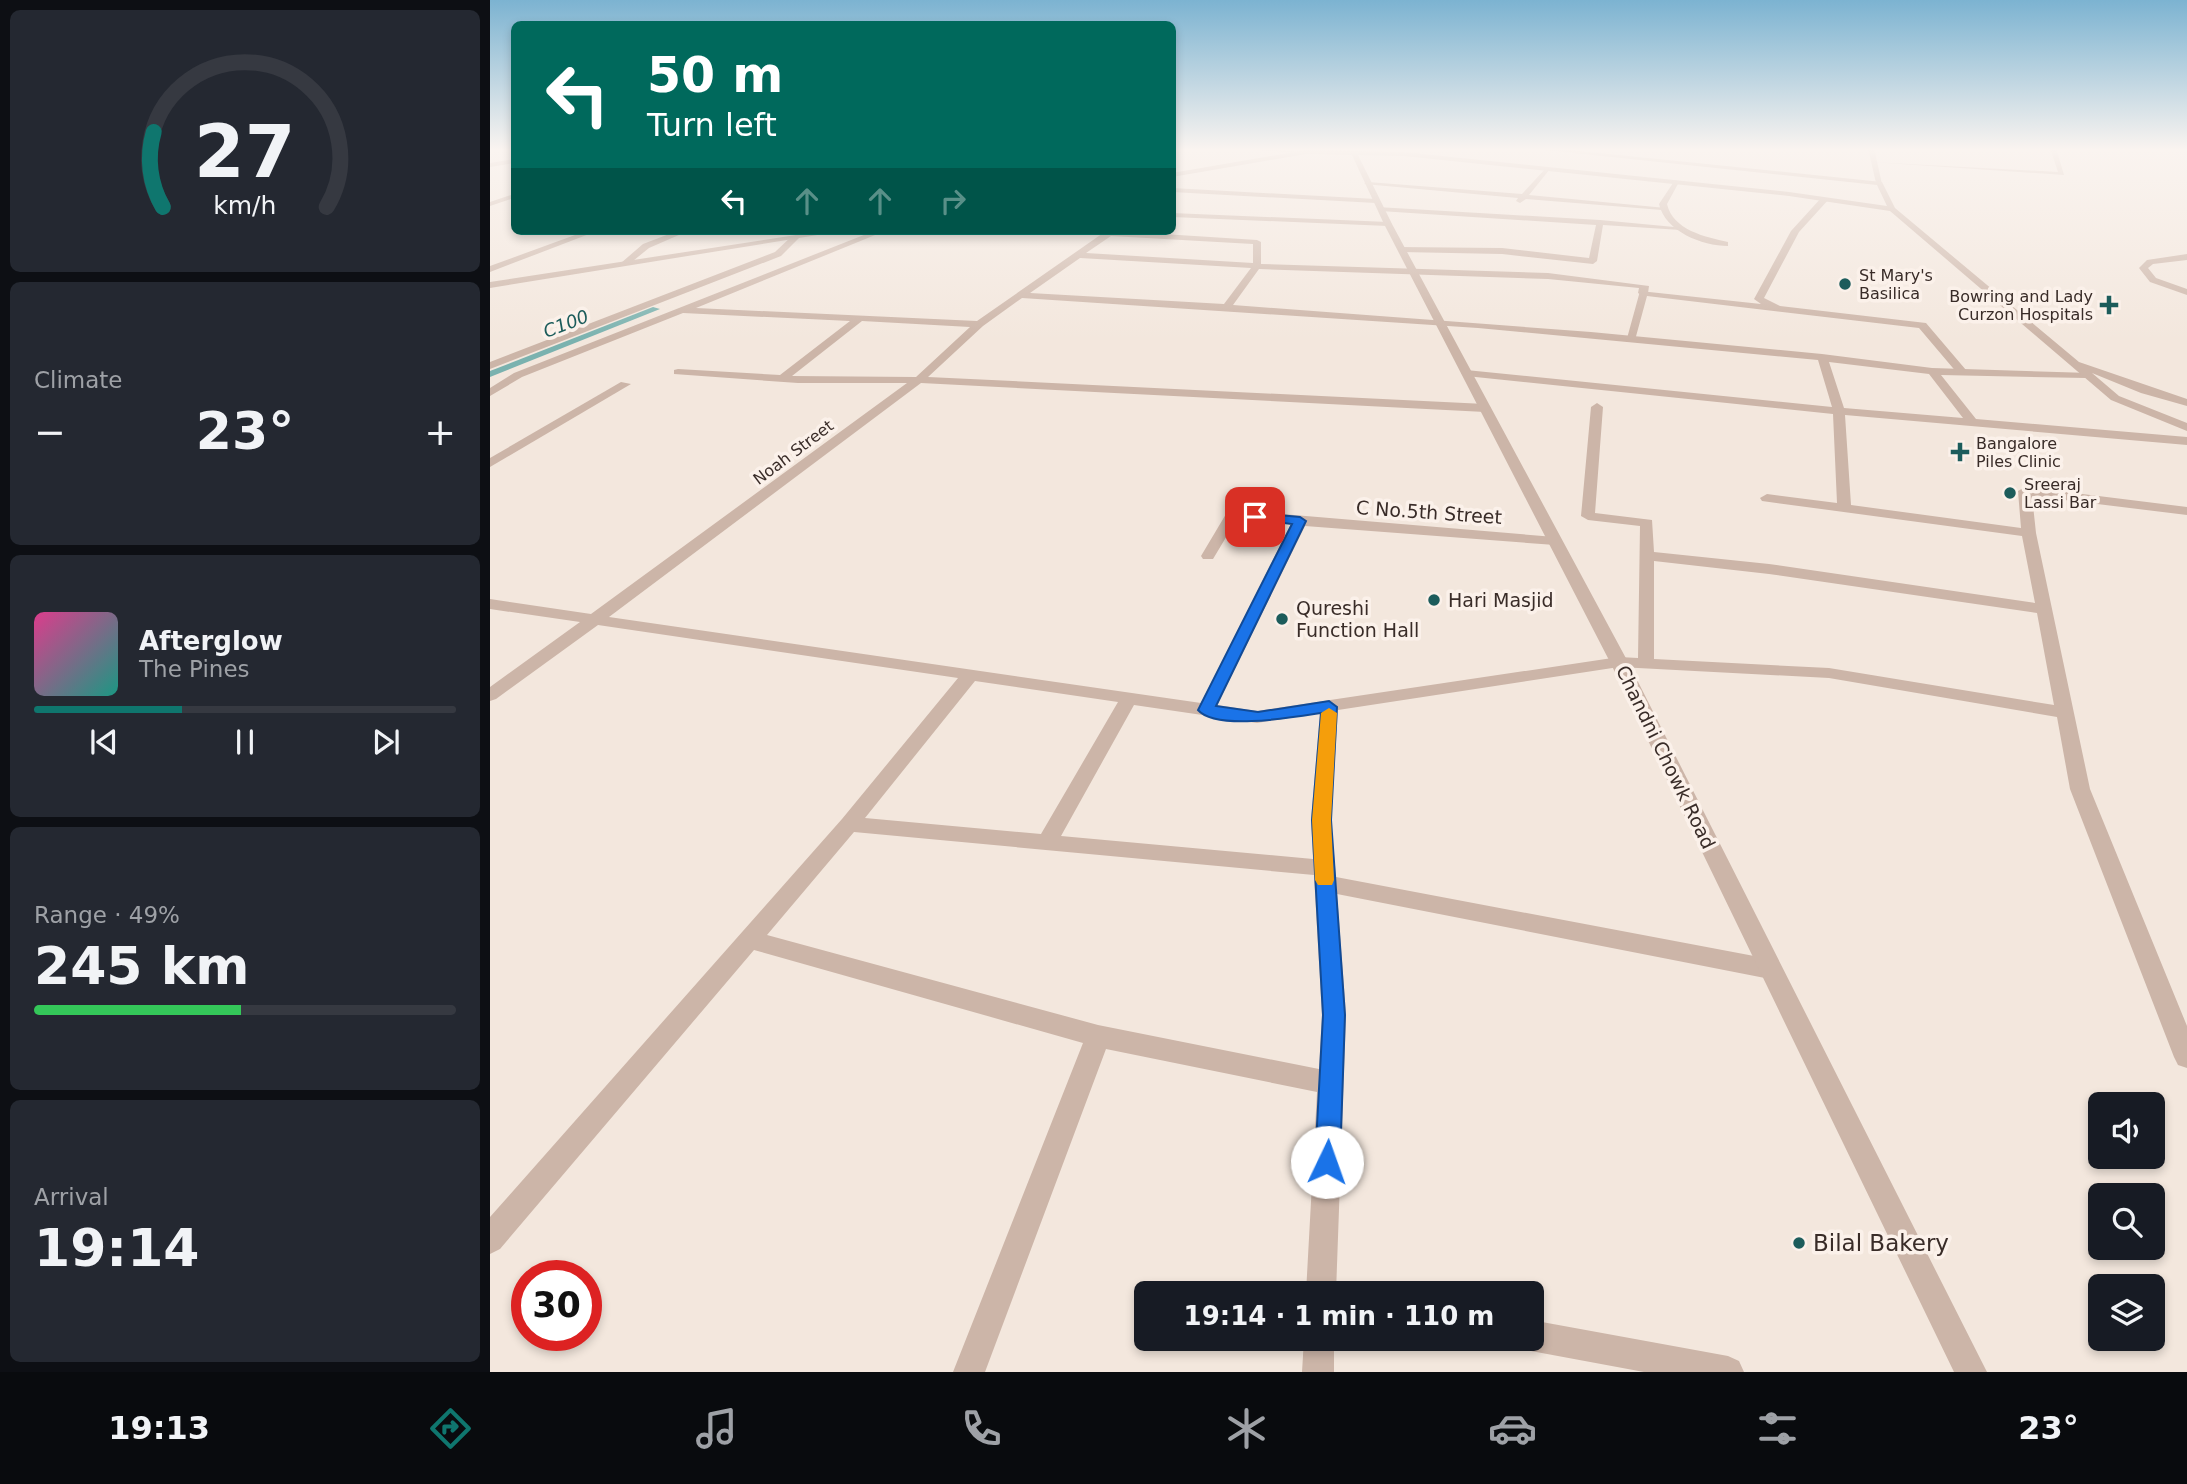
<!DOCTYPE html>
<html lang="en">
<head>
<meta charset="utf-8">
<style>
	body { margin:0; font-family:"DejaVu Sans",sans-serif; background:#242831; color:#f1f3f6; height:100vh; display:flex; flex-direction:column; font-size:26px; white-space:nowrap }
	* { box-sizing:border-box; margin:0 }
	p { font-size:23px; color:#9ea1a6 }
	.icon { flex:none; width:38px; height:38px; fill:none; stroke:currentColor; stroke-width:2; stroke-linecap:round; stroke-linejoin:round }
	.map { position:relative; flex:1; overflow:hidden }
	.side { display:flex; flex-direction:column; gap:10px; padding:10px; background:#0d0f14; width:490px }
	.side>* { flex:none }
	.guide { position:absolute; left:21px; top:21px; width:665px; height:214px; border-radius:10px; box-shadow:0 4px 10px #0003; background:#00695c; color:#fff; overflow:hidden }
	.tools { position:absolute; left:1598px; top:1092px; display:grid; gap:14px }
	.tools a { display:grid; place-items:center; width:77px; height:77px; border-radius:10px; background:#171b24; box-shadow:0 4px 10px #0003; font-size:35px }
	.speed { position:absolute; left:21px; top:1260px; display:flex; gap:14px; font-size:35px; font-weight:700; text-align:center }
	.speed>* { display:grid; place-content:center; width:91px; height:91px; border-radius:50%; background:#171b24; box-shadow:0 4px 10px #0003; line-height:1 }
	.speed .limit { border:10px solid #d22; background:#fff; color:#111 }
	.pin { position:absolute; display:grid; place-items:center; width:60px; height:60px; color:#fff; margin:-30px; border-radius:14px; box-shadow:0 4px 10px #0006 }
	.me { position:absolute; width:77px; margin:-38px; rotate:3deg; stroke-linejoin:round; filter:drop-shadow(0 0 5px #0008) }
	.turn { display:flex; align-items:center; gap:24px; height:147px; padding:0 21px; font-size:32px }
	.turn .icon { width:91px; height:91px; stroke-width:2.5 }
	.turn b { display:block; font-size:49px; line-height:60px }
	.lanes { display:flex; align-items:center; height:66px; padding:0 21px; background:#0003; justify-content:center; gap:35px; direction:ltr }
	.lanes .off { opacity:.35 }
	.big { font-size:52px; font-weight:800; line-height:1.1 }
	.side .widget { flex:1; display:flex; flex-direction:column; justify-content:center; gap:10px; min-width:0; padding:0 24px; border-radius:10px; background:#242831 }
	.side .dial { align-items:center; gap:0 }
	.dial svg { height:182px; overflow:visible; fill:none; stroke:#363941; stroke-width:7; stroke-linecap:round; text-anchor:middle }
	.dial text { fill:#f1f3f6; stroke:none }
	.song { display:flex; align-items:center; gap:21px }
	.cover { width:84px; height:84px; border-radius:10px; background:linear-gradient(135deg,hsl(330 70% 55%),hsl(170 70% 35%)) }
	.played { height:7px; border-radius:4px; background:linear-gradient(90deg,#0f766e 35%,#363941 35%) }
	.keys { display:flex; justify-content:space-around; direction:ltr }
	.heat { display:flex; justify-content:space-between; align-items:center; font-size:38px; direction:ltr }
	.charge { height:10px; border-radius:5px; background:linear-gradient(90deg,#34c759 49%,#363941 0) }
	.trip { position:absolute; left:644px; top:1281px; width:410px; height:70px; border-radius:10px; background:#171b24; box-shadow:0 4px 10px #0003; font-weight:800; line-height:70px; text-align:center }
	.tab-bar { display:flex; height:112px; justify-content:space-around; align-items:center; background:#090b0e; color:#9ea1a6 }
	.tab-bar .icon { width:49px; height:49px }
	.tab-bar .current { color:#0f766e }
	.tab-bar b { font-size:32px; color:#f1f3f6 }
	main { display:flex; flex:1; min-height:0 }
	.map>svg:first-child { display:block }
</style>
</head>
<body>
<main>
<section class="side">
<div class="widget dial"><svg viewBox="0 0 100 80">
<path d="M14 69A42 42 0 1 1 86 69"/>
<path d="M14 69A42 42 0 0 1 10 36" stroke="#0f766e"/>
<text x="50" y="56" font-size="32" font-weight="700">27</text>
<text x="50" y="72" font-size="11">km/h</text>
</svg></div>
<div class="widget"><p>Climate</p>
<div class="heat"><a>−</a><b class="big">23°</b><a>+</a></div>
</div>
<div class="widget">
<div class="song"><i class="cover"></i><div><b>Afterglow</b><p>The Pines</p></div></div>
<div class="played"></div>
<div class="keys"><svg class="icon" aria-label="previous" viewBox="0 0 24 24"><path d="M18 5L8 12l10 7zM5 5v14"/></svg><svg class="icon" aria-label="pause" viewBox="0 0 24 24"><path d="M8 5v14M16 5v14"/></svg><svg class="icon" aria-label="next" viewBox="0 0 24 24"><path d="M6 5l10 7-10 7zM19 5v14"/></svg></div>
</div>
<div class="widget"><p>Range · 49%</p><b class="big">245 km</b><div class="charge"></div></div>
<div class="widget"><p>Arrival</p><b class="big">19:14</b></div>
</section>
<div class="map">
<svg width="1697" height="1372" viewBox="0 0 1697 1372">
	<rect width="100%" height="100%" fill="#f3e7dd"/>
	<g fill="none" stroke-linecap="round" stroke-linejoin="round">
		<polygon fill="#7ab2af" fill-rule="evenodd" points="163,307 170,309 0,377 0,371"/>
		<g fill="#ccb5a8" fill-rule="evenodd">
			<polygon points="1560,148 1566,148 1574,175 1381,162 1568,172"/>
			<path d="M1185 180 1189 182 1177 204C1183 230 1215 237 1238 242V246C1212 246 1175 231 1169 204Z"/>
			<polygon points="1332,197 1339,199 1309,232 1274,298 1290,306 1436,323 1476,370 1476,374 1468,374 1429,328 1157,296 1145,340 1136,342 1150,291 1271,304 1264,299 1301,231"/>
			<polygon points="1697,254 1697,260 1663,264 1658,268 1666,278 1697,289 1697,295 1660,282 1649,268 1657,260"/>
		</g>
		<g fill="#ccb5a8" fill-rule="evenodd">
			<polygon points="743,148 819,152 816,154"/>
			<polygon points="1378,148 1384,148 1392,184 1386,183"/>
			<polygon points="24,159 24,163 0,167 0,163"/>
			<polygon points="1057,167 1060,169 1039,195 1176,208 1172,210 1036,199 1030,203 1026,201 1028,198 874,184 878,182 1032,194"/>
			<polygon points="682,188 886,199 890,201 886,203 682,192"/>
			<polygon points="24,194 24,198 0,206 0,202"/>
			<polygon points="887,207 1110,220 1195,228 1191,230 1113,225 1107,261 1103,264 1012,254 911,252 908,247 1012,248 1099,258 1106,225 890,211"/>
			<polygon points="682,213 898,222 902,224 898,226 682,217"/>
			<polygon points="96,231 107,231 0,272 0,266"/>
			<polygon points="187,231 198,231 159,248 138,265 131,263 153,244"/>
			<path d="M384 231H395L206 308 487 321 616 231H626L767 240 771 242V264L1058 273 1159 286 1158 293 1153 296 1148 293 1149 288 1058 279 769 269 743 305 1101 332 1332 354 1442 368 1600 373 1602 375 1596 378 1451 375 1486 419 1697 437V445L1355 415 1361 505 1531 528 1528 491 1535 487 1697 507V515L1542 496 1546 533 1600 789 1697 1026V1068L1688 1065 1684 1057 1580 789 1567 717 1339 678 1129 667 848 710 841 820 846 877 1280 959 1288 962 1292 969 1288 976 1280 979 847 894 856 1015 846 1293H816L827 1092 616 1049 495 1372H463L593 1043 264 950 10 1249 0 1254V1217L352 819 468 678 108 625 6 699 0 701V687L90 622 0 609V599L101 614 417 383H308L184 374V370L188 369 290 375 360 321 193 313 32 377 0 396V388L24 373ZM621 236 763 244V263L596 253ZM590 258 761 268 734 304 540 293ZM532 298 988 328 1328 360 1342 407 976 370 971 373 976 376 1343 414 1347 503 1277 494 1270 498 1272 501 1532 536 1545 603 1279 564 1164 552 1162 520 1105 513 1113 407 1107 403 1101 407 1091 516 1098 520 1150 526 1148 658 1129 657 767 711 727 705 815 526 1065 545 1072 541 1065 537 743 510 736 514 711 556 713 559H723L747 519 801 524 711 703 119 617 431 383 995 412 1001 408 995 404 438 377 493 326ZM372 321 480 327 426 377 302 376ZM1339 362 1439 374 1473 418 1354 408ZM1164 561 1279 574 1547 613 1564 705 1339 668 1164 659ZM485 681 628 702 551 834 375 818ZM644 705 767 723 830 713 821 820 823 859 571 836ZM364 832 824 875 832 1015 829 1069 608 1025 277 935Z"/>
			<polygon points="302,236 309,238 291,256 0,369 0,362 285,252"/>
			<polygon points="131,382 141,384 0,467 0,458"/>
			<polygon points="1041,1320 1238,1356 1249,1361 1254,1372 1154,1372 1041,1351 1030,1346 1027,1339 1041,1339"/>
			<polygon points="814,1339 844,1339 844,1372 812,1372"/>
		</g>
		<g fill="#ccb5a8" fill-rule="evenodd">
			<polygon points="1036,148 1060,148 1392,182 1405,208 1589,362 1697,399 1697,406 1651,393 1602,373 1629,396 1697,423 1697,431 1621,400 1400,211 1299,196 914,156 868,155 902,224 1138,662 1497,1372 1464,1372 1120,662 894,224 862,155 816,154 682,177 682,173 816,150 914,152 1299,192 1397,206 1387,185"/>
			<polygon points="332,231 352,231 0,288 0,282"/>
		</g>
	</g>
	<linearGradient id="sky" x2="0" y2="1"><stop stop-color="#7cb3d1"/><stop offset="0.44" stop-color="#faf4f0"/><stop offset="1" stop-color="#faf4f0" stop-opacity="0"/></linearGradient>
	<rect width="1697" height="340" fill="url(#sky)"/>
	<path fill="#1a73e8" stroke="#114b97" stroke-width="2" d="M765 513 810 517 816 521 726 706 768 712 839 701 847 707 841 820 855 1015 850 1162 846 1170 837 1174 828 1170 825 1162 833 1015 822 820 831 713C805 717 726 731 708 710L802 524 761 519V514Z"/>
	<polygon fill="#f59e0b" points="839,708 847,713 841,820 844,880 842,885 828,885 825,880 822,820 831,713"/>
	<g fill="#1c5c5b" stroke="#fbf1ea" stroke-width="2.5">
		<circle cx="1355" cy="284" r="7"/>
		<path d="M1615.5 294.5h7v7h7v7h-7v7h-7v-7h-7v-7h7z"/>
		<path d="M1466.5 441.5h7v7h7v7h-7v7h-7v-7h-7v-7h7z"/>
		<circle cx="1520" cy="493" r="7"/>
		<circle cx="944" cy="600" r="7"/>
		<circle cx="792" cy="619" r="7"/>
		<circle cx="1309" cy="1243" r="7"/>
	</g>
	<g text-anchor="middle" stroke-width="7" stroke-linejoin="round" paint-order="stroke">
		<g font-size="16" fill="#392c28" stroke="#fbf1ea" text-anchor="start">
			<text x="1369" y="281">St Mary's<tspan x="1369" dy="18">Basilica</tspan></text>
			<text x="1603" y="302" text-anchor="end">Bowring and Lady<tspan x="1603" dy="18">Curzon Hospitals</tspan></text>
			<text x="1486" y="449">Bangalore<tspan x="1486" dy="18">Piles Clinic</tspan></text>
			<text x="1534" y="490">Sreeraj<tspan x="1534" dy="18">Lassi Bar</tspan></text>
		</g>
		<g font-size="16" fill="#392c28" stroke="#fbf1ea">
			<text transform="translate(303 452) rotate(-37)" y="6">Noah Street</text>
		</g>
		<g font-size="18" font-style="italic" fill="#1c5c5b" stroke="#fbf1ea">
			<text transform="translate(76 324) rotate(-21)" y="6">C100</text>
		</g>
		<g font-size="19" fill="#392c28" stroke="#fbf1ea">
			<text transform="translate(939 512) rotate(4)" y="7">C No.5th Street</text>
			<text transform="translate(1176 757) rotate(64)" y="7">Chandni Chowk Road</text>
		</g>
		<g font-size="19" fill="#392c28" stroke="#fbf1ea" text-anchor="start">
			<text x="958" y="607">Hari Masjid</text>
			<text x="806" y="615">Qureshi<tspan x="806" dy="22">Function Hall</tspan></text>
		</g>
		<g font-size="23" fill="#392c28" stroke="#fbf1ea" text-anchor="start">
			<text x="1323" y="1251">Bilal Bakery</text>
		</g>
	</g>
</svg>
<div class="tools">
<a><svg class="icon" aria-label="sound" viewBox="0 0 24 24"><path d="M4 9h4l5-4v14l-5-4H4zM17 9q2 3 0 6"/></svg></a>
<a><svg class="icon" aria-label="search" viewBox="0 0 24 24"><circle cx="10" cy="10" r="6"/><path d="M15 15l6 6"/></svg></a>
<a><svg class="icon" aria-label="layers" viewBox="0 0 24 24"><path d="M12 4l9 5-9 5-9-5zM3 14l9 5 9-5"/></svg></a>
</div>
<div class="speed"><div class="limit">30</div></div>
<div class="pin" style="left:765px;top:517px;background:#d93025"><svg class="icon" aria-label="arrive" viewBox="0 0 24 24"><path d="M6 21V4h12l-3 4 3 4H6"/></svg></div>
<svg class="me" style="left:837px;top:1162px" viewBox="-20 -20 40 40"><circle r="19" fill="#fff"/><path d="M0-13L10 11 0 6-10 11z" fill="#1a73e8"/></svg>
<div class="trip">19:14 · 1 min · 110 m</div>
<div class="guide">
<div class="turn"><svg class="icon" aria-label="left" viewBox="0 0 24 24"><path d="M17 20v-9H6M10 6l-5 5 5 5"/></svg><div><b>50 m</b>Turn left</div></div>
<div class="lanes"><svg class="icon" aria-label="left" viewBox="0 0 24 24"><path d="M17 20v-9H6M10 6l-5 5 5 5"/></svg><svg class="icon off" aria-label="ahead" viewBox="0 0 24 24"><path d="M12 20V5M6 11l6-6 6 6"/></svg><svg class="icon off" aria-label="ahead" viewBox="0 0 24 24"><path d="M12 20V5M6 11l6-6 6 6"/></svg><svg class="icon off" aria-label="right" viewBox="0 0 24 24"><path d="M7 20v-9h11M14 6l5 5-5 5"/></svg></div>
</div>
</div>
</main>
<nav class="tab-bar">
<b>19:13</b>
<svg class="icon current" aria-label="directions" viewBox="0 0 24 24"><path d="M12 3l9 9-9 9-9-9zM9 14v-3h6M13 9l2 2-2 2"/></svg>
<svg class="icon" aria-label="music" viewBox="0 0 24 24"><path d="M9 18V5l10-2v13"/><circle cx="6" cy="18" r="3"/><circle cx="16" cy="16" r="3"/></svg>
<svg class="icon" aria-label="phone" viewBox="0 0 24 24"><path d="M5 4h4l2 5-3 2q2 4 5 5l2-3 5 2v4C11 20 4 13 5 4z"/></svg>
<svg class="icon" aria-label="climate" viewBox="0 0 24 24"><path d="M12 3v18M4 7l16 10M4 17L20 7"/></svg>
<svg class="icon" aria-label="car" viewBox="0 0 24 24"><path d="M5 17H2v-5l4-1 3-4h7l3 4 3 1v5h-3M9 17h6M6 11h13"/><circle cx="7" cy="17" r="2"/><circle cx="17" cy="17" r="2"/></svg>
<svg class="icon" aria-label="filters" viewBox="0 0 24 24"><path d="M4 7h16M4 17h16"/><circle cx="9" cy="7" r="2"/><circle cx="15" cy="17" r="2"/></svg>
<b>23°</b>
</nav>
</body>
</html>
